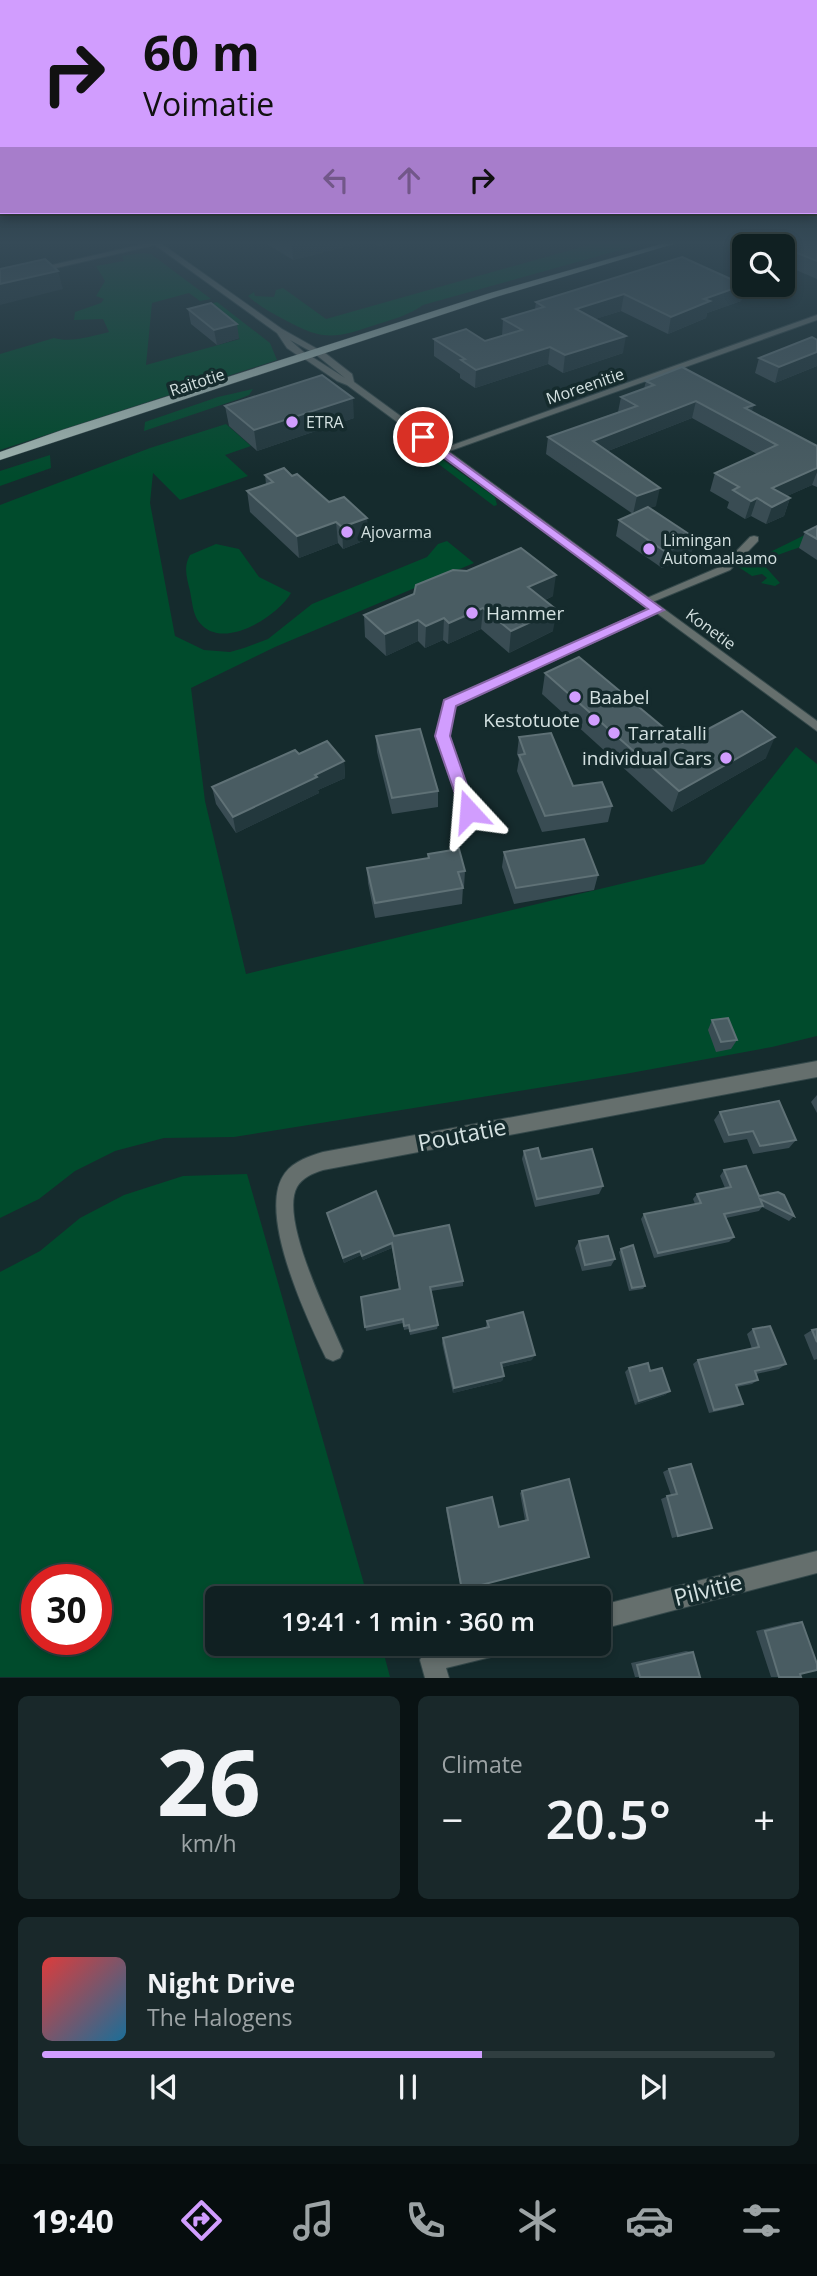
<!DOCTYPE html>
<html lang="en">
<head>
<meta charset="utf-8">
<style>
	body { margin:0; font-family:"Open Sans",sans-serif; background:#19282a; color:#f1f3f6; height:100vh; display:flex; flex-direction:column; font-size:26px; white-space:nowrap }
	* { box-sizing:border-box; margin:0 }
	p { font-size:23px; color:#9ca3a5 }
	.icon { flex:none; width:38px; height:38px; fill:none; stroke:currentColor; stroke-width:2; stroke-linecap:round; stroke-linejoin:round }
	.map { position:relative; height:1678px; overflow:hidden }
	.drawer { display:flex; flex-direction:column; gap:18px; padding:18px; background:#091213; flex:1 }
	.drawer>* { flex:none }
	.banner { position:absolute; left:0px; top:0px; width:817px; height:214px; box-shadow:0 4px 10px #0003,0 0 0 2px #303e40; background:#d19dfe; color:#111; overflow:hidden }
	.buttons { position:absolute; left:732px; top:234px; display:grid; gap:14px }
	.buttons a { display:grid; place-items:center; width:63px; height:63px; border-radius:10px; background:#102022; box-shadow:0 4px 10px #0003,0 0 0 2px #303e40; font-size:35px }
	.speed { position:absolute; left:21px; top:1564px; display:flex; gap:14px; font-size:35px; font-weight:700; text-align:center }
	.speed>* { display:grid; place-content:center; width:91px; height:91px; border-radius:50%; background:#102022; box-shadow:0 4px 10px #0003,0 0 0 2px #303e40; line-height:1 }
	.speed .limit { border:10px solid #d22; background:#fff; color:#111 }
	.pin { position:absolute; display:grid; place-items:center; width:60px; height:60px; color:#fff; margin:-30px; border:4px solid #fff; border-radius:50%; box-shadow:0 2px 7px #0007 }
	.me { position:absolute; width:77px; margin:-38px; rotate:341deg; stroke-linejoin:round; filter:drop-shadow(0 0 5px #0008) }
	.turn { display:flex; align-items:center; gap:24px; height:147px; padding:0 28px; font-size:32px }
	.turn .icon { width:91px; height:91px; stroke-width:2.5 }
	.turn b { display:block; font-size:49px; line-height:60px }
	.lanes { display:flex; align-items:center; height:66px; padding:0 28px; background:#0003; justify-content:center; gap:35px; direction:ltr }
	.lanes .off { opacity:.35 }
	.big { font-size:52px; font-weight:600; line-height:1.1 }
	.drawer .card { flex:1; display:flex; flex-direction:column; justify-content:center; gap:10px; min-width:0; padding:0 24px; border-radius:10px; background:#19282a }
	.drawer .dial { align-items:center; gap:0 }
	.dial b { font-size:91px; line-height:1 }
	.song { display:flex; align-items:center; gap:21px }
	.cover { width:84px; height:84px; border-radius:10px; background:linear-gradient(135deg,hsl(0 70% 55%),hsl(200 70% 35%)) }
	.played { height:7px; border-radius:4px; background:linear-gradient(90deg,#d19dfe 60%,#303e40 60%) }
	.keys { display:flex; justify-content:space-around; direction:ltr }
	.heat { display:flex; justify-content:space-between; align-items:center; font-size:38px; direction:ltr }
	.drawer .tiles { flex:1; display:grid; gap:18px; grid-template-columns:1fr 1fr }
	.card:last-child { grid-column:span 2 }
	.trip { position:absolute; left:205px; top:1586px; width:406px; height:70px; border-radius:10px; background:#102022; box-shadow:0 4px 10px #0003,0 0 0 2px #303e40; font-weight:600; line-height:70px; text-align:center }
	.tabs { display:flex; height:112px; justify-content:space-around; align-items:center; background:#060d0e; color:#9ca3a5 }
	.tabs .icon { width:49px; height:49px }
	.tabs .current { color:#d19dfe }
	.tabs b { font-size:32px; color:#f1f3f6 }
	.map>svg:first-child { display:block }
</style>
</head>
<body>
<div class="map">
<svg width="817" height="1678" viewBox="0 0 817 1678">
	<rect width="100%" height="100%" fill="#152b2d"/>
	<g fill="#004b2c" fill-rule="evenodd">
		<path d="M599 242H649L423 305C409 315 394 319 378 324 336 338 325 342 285 320 271 313 259 306 248 296L254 292 255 296 274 297 276 290 283 288 326 319Z"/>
		<path d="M143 253 151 254 211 299 200 301 189 293 152 303 146 365 240 339 201 307 189 310 217 302 270 343 277 360 0 450V354L54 338C71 343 92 336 109 332L103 319 74 320 75 312 101 303 104 299 96 296 105 281 96 266 124 261 122 256Z"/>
		<polygon points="253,389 249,395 239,399 144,431 145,422 218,397"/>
		<polygon points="226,424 251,446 225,455 248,476 180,500 153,473 150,503 175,636 204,650 230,652 244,648 268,639 312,604 427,557 438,544 447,541 474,563 275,647 191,688 205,801 246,974 704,864 796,747 817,764 817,1036 772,1047 625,1074 234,1137 164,1138 115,1151 75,1171 39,1199 0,1218 0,505 150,448"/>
		<polygon points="50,455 51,468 0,486 0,471"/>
		<polygon points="440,458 495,497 497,505 494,506 432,459"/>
		<path d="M817 529V540C798 549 780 553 761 562L780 583 775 586 761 583 767 578 762 574 752 576 734 564 756 553 762 556Z"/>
		<path d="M216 544 239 549 259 577 291 593C277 617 222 652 199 622 193 615 192 601 190 591 187 578 183 567 190 555Z"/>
		<path d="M247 1174 368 1598H217V1643H381L390 1677H0V1272L40 1251 80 1218 124 1195 183 1176ZM37 1580H96V1640H37Z"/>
	</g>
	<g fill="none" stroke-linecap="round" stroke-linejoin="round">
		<defs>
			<g id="minor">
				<polygon points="152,242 159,242 282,329 321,351 314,353 290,340 307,355 300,357 287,348 277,333 155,245 0,281 0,277"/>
				<polygon points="817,315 817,320 444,453 436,451"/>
				<polygon points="754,536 758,537 758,541 730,570 650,603 646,604 640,601 722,566 750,537"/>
				<polygon points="657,605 661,607 661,611 455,706 449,736 476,811 469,816 464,815 437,736 445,701"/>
				<path d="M817 1061V1077L323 1170C313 1173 302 1178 297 1187 279 1219 330 1319 343 1351L340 1358 333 1361 326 1358C307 1319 256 1211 285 1173 294 1161 310 1156 323 1152Z"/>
				<polygon points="817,1551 817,1573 598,1630 598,1606"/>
				<polygon points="451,1643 511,1643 507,1651 499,1655 446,1668 449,1678 425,1678 420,1660 424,1652"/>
			</g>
			<polygon id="tertiary" points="314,349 320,349 352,374 354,382 817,721 817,731 347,385 337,381 299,355 306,353 345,378 314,353"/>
			<polygon id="primary" points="668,242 680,242 496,297 0,460 0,452 62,430 490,293"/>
		</defs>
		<use href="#minor" stroke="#34484a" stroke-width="2"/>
		<use href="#tertiary" stroke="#34484a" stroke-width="2"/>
		<use href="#primary" stroke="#34484a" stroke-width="1"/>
		<use href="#minor" fill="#656f6d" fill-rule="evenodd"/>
		<use href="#tertiary" fill="#656f6d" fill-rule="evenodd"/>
		<use href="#primary" fill="#a3b8b3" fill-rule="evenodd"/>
	</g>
	<g fill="#394c53">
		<polygon points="264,242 364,242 293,260"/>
		<polygon points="373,242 396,242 380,246"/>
		<polygon points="760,242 817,242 817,279 782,264 782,247 759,247"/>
		<polygon points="682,257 745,285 741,301 707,313 706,318 668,334 621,311 595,319 623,353 563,373 548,364 475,388 460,378 460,374 434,356 434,339 485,341 502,336 503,319 535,309 536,302"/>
		<polygon points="188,309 239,338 217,345 191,324"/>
		<polygon points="817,340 817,366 775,383 755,373 759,358"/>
		<polygon points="646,381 752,412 817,446 817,487 812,485 787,496 790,498 784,516 766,524 751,516 745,519 727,508 729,502 710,491 715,473 757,454 692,418 608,451 656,506 649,508 695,538 691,555 662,568 616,536 619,520 633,514 546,454 548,437 618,412 621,397 644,389"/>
		<polygon points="225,406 354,418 257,451 229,426"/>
		<polygon points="265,475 292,476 329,502 367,518 368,539 343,549 338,543 299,558 250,512 247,491 266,484"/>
		<polygon points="817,526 817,560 799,548 805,532"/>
		<polygon points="553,596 545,600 553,631 509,653 481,629 448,644 443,640 425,648 418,641 386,656 365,637 364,615"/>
		<polygon points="545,673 682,743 766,758 672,812 542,694"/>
		<polygon points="376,736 438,791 438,807 392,814 377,752"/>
		<polygon points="519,737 573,786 612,806 608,822 542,832 517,771 519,759 517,754"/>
		<polygon points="299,754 344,761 345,778 318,790 319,793 236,833 216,804 212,787"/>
		<polygon points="504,852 598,875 594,890 514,904 502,867"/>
		<polygon points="428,854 465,871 464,887 463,887 462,904 375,918 368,883 367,868 428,858"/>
		<polygon points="712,1020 737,1040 731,1049 716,1052 708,1030"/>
		<polygon points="817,1095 817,1113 811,1102"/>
		<polygon points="720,1112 796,1140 789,1148 753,1154 747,1139 724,1143 714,1120"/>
		<polygon points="524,1151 603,1186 599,1194 535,1207 522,1159"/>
		<polygon points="724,1170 759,1196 794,1216 789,1221 762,1207 759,1211 726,1218 734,1237 729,1242 654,1258 641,1219 644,1214 695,1204 693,1199 697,1194 725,1188 720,1176"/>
		<polygon points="327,1213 394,1236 463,1281 463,1286 431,1291 438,1325 437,1329 410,1335 409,1329 404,1330 403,1323 366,1331 361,1297 399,1289 392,1248 363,1260 361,1255 344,1263"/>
		<polygon points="579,1241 615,1259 611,1266 582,1271 575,1248"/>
		<polygon points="621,1249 645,1286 643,1289 629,1291 619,1252"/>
		<polygon points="487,1321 532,1360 502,1367 504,1376 502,1381 453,1393 442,1343 443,1338 486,1327"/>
		<polygon points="753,1329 786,1364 779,1369 756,1374 758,1380 752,1384 737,1387 743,1404 737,1407 709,1413 693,1364 698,1360 752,1349 747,1334"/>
		<polygon points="817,1329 817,1359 814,1360 804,1335 812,1330"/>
		<polygon points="629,1368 650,1371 670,1391 665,1395 635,1405 625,1372"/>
		<polygon points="669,1469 712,1528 672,1538 661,1499 671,1495 663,1472"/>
		<polygon points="522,1491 589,1557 461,1590 446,1510 447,1508 499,1527 525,1520 520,1493"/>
		<polygon points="793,1622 802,1622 800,1674 801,1677 771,1677 756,1631"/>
		<polygon points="686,1651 693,1652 700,1677 635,1677 631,1663"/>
	</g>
	<g fill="#23383d">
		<polygon points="292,242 364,242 293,260"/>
		<polygon points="380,242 396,242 380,246"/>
		<polygon points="58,271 63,289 0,305 0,284"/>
		<polygon points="745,285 741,301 707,313 706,318 668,334 671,317 704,299"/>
		<polygon points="624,294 621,311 573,326 576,309"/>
		<polygon points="237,324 239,338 217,345 214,330"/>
		<polygon points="626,336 623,353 563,373 565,355"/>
		<polygon points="550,347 548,364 475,388 476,370"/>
		<polygon points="817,352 817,366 775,383 779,367"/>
		<polygon points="353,398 354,418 257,451 254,430"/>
		<polygon points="696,401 692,418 590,458 593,441"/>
		<polygon points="754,405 749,421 745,408"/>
		<polygon points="817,468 817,472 812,485 767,505 772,488"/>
		<polygon points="660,488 656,506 633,514 637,496"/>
		<polygon points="757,498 751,516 745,519 751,501"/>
		<polygon points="790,498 784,516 766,524 772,507"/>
		<polygon points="367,518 368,539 343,549 342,527"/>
		<polygon points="336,522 338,543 299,558 297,536"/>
		<polygon points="695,538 691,555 662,568 666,552"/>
		<polygon points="556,575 553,596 526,609 528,587"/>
		<polygon points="483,608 481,629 448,644 449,623"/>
		<polygon points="557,610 553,631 509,653 511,631"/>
		<polygon points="444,618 443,640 425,648 426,626"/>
		<polygon points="418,620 418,641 386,656 385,634"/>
		<polygon points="775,737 766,758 672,812 679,791"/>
		<polygon points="344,761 345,778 318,790 319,793 236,833 233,817 315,775"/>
		<polygon points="392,1243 392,1248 363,1260 362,1256"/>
		<polygon points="360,1251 361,1255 344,1263 343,1258"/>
		<polygon points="535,1355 532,1360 499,1368 501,1363"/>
		<polygon points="504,1376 502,1381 453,1393 454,1388"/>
		<polygon points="670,1391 665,1395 635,1405 639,1401"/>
	</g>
	<g fill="#495c62" stroke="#5f7176" stroke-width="2">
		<polygon points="770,242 817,242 817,261"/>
		<polygon points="682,257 744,285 704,299 710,301 671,317 624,294 576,309 626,336 565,355 550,347 476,370 461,360 465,359 434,339 466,329 485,341 522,330 503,319 544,307 536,302"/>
		<polygon points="45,259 58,271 0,284 0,269"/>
		<polygon points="211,303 237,324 214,330 188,309"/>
		<polygon points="812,337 817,340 817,352 779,367 759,358"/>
		<polygon points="682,367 754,405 745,408 817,446 817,468 772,488 790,498 772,507 757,498 751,501 733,490 739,487 715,473 777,445 696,401 593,441 660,488 637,496 548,437 637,406 621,397 654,385 646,381"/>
		<polygon points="322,375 353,398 254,430 225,406"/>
		<polygon points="284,468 292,476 297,474 329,502 344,497 367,518 342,527 336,522 297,536 247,491 273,482 265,475"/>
		<polygon points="648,507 695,538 666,552 619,520"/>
		<polygon points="817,526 817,539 805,532"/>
		<polygon points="521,548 556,575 528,587 557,610 511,631 483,608 449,623 444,618 426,626 418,620 385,634 364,615 414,594 416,585 453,570 467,571"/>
		<polygon points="579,657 682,743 742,711 775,737 679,791 545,673"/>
		<polygon points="420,729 438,791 392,798 376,736"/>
		<polygon points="551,733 573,786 602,782 612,806 545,816 519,755 525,754 519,737"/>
		<polygon points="327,741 344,761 315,775 317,777 233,817 212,787 295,750 299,754"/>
		<polygon points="584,839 598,875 516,888 504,852"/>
		<polygon points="459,849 465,871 458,872 463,888 375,903 367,868 429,858 428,854"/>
		<polygon points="728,1018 737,1040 721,1042 712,1020"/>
		<polygon points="779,1101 796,1140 760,1146 753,1131 729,1135 720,1112"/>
		<polygon points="538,1148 541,1159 592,1149 603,1186 537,1199 524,1151"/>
		<polygon points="746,1166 759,1196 778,1192 784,1195 794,1216 760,1199 763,1206 724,1214 734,1237 658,1253 644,1214 701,1203 697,1194 731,1187 724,1170"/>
		<polygon points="376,1191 394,1236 449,1225 463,1281 430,1287 438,1325 410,1331 409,1325 404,1326 403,1319 365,1327 361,1297 400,1289 392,1243 362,1256 360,1251 343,1258 327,1213"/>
		<polygon points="608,1236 615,1259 585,1265 579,1241"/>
		<polygon points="633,1245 645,1286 632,1288 621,1249"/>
		<polygon points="523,1312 535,1355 501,1363 504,1376 454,1388 443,1338 489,1327 487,1321"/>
		<polygon points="770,1326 786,1364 755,1371 758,1380 736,1385 743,1404 714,1410 698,1360 759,1347 753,1329"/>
		<polygon points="817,1329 817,1342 812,1330"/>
		<polygon points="648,1363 650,1371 662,1368 670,1391 639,1401 629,1368"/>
		<polygon points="691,1464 712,1528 678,1536 667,1496 677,1494 669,1469"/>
		<polygon points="569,1479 589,1557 462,1590 447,1508 492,1497 499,1527 528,1520 522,1491"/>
		<polygon points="802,1622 817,1664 817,1670 800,1674 801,1677 779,1677 765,1631"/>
		<polygon points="693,1652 700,1677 640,1677 637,1665"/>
	</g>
	<linearGradient id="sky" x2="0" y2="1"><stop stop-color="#0c1819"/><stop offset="0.51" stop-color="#354a57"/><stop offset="1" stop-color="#354a57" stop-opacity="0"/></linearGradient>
	<rect width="817" height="476" fill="url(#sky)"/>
	<polygon fill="#d19dfe" stroke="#8866a5" stroke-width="2" points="423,434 664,610 456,706 450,736 476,811 469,817 461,811 435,736 444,700 648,609 419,439 418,437"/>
	<g fill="#d19dfe" stroke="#152b2d" stroke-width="2.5">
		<circle cx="292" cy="422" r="7"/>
		<circle cx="347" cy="532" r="7"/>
		<circle cx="649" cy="549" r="7"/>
		<circle cx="472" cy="613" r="7"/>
		<circle cx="575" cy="697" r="7"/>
		<circle cx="594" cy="720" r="7"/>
		<circle cx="614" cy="733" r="7"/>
		<circle cx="726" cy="758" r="7"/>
	</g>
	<g text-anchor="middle" stroke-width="7" stroke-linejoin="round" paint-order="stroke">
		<g font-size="16" fill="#d4e1e1" stroke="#152b2d">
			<text transform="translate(197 382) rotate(-18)" y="6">Raitotie</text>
			<text transform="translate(585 386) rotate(-19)" y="6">Moreenitie</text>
			<text transform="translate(711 629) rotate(36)" y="6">Konetie</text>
		</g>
		<g font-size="16" fill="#d4e1e1" stroke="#152b2d" text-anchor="start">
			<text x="306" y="428">ETRA</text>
			<text x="361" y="538">Ajovarma</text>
			<text x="663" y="546">Limingan<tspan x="663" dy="18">Automaalaamo</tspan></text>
		</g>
		<g font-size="19" fill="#d4e1e1" stroke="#152b2d" text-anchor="start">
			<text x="486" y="620">Hammer</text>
			<text x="589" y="704">Baabel</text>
			<text x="580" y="727" text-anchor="end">Kestotuote</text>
			<text x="628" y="740">Tarratalli</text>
			<text x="712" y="765" text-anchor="end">individual Cars</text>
		</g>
		<g font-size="23" fill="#d4e1e1" stroke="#152b2d">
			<text transform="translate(462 1135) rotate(-11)" y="8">Poutatie</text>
			<text transform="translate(708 1590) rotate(-14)" y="8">Pilvitie</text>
		</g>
	</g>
</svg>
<div class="buttons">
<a><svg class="icon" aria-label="search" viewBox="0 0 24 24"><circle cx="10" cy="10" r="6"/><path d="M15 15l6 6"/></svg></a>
</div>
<div class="speed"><div class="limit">30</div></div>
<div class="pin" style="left:423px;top:437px;background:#d93025"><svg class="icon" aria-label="arrive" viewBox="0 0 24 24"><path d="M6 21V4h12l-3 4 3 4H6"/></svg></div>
<svg class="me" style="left:469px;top:811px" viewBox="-20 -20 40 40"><path d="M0-17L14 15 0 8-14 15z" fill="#d19dfe" stroke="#fff" stroke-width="4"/></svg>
<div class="trip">19:41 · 1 min · 360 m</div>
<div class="banner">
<div class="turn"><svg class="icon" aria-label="right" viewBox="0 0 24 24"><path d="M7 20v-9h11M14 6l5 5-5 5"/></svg><div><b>60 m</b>Voimatie</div></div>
<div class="lanes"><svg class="icon off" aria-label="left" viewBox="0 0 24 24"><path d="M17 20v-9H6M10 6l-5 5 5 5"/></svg><svg class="icon off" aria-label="ahead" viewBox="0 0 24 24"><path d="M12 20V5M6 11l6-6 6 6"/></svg><svg class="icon" aria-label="right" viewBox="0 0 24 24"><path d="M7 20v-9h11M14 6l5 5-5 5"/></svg></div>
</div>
</div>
<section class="drawer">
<div class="tiles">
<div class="card dial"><b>26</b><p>km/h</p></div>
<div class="card"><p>Climate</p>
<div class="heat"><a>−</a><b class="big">20.5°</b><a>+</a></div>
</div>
<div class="card">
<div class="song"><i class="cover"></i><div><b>Night Drive</b><p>The Halogens</p></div></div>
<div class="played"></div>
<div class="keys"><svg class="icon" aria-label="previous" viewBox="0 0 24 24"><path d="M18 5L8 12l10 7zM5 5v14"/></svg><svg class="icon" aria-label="pause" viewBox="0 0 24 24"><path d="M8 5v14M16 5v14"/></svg><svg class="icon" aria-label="next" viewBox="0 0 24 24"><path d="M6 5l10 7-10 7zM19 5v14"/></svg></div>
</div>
</div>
</section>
<nav class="tabs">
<b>19:40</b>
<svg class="icon current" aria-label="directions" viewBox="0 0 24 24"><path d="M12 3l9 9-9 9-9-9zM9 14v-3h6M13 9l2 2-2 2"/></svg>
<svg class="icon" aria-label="music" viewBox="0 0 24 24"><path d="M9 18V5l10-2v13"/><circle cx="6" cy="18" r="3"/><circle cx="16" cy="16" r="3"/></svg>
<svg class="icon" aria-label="phone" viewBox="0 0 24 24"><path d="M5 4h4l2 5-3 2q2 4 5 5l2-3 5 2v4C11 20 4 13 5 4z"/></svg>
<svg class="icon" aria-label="climate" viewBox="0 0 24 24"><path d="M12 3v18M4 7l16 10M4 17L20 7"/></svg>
<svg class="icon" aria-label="car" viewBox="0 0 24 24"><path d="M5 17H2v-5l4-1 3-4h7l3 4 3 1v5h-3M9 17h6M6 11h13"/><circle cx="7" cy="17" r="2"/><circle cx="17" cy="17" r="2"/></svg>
<svg class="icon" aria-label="filters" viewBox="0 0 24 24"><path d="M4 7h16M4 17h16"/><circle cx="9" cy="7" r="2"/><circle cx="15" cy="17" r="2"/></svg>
</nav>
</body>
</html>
